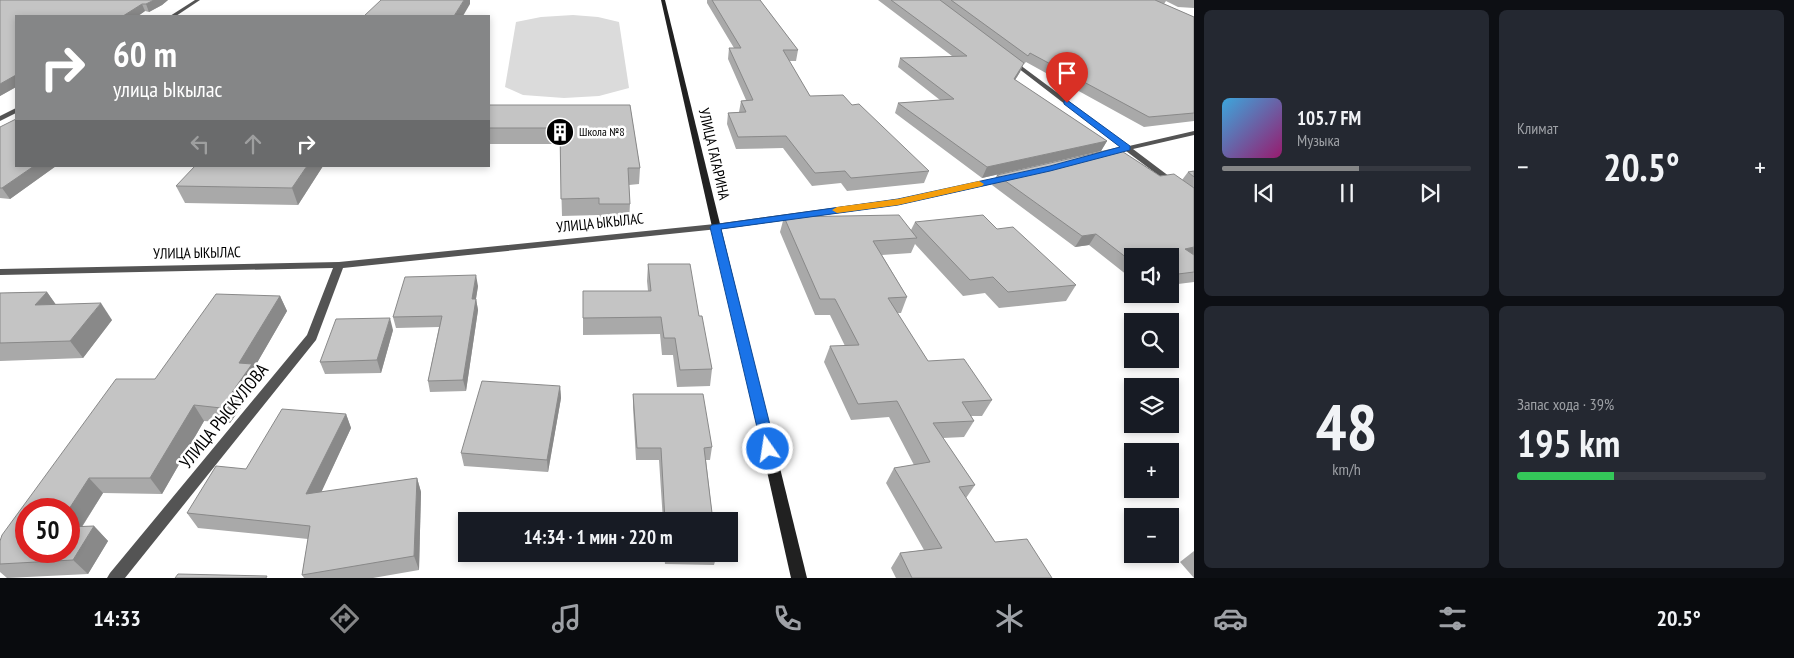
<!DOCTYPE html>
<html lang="ru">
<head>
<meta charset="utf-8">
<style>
	body { margin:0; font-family:"PT Sans Narrow",sans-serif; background:#242831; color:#f1f3f6; height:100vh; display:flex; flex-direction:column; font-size:19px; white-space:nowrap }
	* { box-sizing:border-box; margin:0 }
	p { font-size:16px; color:#9ea1a6 }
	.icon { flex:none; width:28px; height:28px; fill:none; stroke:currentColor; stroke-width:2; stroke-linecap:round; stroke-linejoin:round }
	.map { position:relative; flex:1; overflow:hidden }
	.drawer { display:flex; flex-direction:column; gap:10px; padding:10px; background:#0d0f14; width:600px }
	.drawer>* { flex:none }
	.hud { position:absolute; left:15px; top:15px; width:475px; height:152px; border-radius:0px; box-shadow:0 2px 8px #0003; background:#858687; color:#fff; overflow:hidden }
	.fabs { position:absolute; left:1124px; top:248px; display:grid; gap:10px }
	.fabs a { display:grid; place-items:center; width:55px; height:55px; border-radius:0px; background:#171b24; box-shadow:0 2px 8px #0003; font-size:25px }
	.speed { position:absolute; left:15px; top:498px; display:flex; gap:10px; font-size:25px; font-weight:700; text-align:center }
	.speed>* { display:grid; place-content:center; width:65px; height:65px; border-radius:50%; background:#171b24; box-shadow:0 2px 8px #0003; line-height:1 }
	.speed .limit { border:8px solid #d22; background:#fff; color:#111 }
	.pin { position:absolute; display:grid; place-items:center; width:42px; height:42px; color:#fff; margin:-51px -21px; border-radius:50% 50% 50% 0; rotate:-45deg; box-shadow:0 0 5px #0007 }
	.pin .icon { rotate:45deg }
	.me { position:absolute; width:55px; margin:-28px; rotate:347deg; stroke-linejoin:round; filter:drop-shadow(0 0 4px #0008) }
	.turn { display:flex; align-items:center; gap:18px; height:105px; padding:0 15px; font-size:22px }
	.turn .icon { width:65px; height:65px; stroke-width:2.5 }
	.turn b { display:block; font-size:35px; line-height:42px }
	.lanes { display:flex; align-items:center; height:48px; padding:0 15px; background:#0003; justify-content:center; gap:25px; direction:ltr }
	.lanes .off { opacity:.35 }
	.big { font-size:38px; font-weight:700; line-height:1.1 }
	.drawer .widget { flex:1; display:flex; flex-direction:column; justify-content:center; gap:8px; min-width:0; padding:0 18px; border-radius:8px; background:#242831 }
	.drawer .dial { align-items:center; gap:0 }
	.dial b { font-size:65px; line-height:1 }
	.song { display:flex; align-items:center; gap:15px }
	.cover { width:60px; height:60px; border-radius:8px; background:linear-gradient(135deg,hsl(200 70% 55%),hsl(320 70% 35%)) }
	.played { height:5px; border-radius:2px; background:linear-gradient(90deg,#858687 55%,#363941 55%) }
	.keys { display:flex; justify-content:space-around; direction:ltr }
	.heat { display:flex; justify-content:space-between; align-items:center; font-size:28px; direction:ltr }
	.charge { height:8px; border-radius:4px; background:linear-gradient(90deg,#34c759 39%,#363941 0) }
	.drawer .tiles { flex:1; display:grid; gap:10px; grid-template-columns:repeat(2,1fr) }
	.trip { position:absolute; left:458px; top:512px; width:280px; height:50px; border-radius:0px; background:#171b24; box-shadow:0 2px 8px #0003; font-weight:700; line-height:50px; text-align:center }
	.dock { display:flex; height:80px; justify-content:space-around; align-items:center; background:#090b0e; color:#9ea1a6 }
	.dock .icon { width:35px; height:35px }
	.dock .current { color:#858687 }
	.dock b { font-size:22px; color:#f1f3f6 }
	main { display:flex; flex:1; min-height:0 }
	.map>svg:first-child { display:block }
</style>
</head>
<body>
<main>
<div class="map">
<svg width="1194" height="578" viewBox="0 0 1194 578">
	<rect width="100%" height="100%" fill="#fff"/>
	<polygon fill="#dbdbdb" points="573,15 598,17 619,22 629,88 599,96 564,98 523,95 505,87 516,22 541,17"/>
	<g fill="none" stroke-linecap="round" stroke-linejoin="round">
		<g fill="#545454" fill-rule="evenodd">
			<polygon points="195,0 200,0 176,16 170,16"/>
			<polygon points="16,108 16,113 0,121 0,116"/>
			<polygon points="715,224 718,225 719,227 718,229 343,268 316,340 125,578 107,578 110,573 307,335 333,268 0,275 0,269 339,262"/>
		</g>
		<g fill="#545454" fill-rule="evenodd">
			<polygon points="1012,59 1129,146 1194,131 1194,135 1133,149 1194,195 1194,202 1126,151 1106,155 1106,151 1122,148 1010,62 1009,61"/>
			<polygon points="1007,176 1011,178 1010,180 898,205 715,230 711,227 715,224 898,199"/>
		</g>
		<polygon fill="#212121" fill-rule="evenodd" points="661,0 665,0 807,578 791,578"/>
	</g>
	<g fill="#a9a9a9">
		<polygon points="0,0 168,0 162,5 149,12 145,11 138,16 16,16 16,87 0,96"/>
		<polygon points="707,0 760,0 798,50 796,61 789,61 810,96 852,105 929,171 924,183 847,191 841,183 812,186 783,148 736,149 727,124 728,113 739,112 741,101 746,100 728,59 729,48 734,48 707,3"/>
		<polygon points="878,0 1194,0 1194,8 1178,7 1166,1 1164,4 1194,17 1194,121 1144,127 1026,62 1024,64 1023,64 1020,72 1015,80 1107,141 1101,151 982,178 895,113 898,103 940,100 898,67 900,58 952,56"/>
		<polygon points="489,105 630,105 640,168 639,184 629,185 630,204 629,221 599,221 599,215 562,216 560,144 489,144"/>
		<polygon points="0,127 16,166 56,166 10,199 0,198"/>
		<polygon points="323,166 298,205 185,203 176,186"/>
		<polygon points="1194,171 1194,282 1170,285 1170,256 1132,256 1132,279 1089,245 1075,247 992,185 997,175 1160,176 1182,180 1188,172"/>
		<polygon points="784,217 911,230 915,222 997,229 1076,285 1066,301 999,308 985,293 963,296 915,244 911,253 882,255 907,297 901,313 897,313 928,361 992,400 982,416 971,416 974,421 964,437 943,438 975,485 966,498 995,542 1052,578 896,578 891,568 900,553 924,550 886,483 894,468 914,465 889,417 851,420 824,362 830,346 845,346 830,315 815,315 780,232"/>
		<polygon points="648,264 699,316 712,369 710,386 677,387 673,355 662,355 660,334 583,335 583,318 648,291 647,281"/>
		<polygon points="478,286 476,299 478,310 466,391 430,392 428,381 439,327 396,328 393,317"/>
		<polygon points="47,292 56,305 112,320 83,358 0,361 0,293"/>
		<polygon points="280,296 287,311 254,368 260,380 230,423 204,421 162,494 103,493 82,527 94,526 108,541 88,574 7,578 0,572 0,541 155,379"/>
		<polygon points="393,330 381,373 325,374 320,362"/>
		<polygon points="560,386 561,398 548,472 464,466 461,453"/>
		<polygon points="633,394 712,447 710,460 706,460 713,521 663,521 659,460 636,460 633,407"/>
		<polygon points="346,414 351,428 321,492 417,478 421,492 419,570 373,578 304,578 302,575 308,539 198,528 187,513 246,469"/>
		<polygon points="1194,551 1194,578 1180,562"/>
		<polygon points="664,554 717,554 714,565 665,564"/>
	</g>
	<g fill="#898989">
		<polygon points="154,0 168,0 162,5 149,12 146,4"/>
		<polygon points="464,0 470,0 470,4 463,16 454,16"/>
		<polygon points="142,4 145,11 138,16 123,16"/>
		<polygon points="1024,63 1020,72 1010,88 1014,79"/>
		<polygon points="16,75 16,87 0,96 0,84"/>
		<polygon points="1107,141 1101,151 982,178 987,167"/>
		<polygon points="34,166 56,166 10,199 2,188"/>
		<polygon points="307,166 323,166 298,205 292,188"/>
		<polygon points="1096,234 1089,245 1075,247 1082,236"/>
		<polygon points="1194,247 1194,256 1185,249"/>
		<polygon points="476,275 478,286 474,310 472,299"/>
		<polygon points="47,292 59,309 35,305"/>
		<polygon points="280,296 287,311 254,368 260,380 230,423 221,408 239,363"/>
		<polygon points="476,299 478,310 466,391 463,380"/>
		<polygon points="101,303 112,320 83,358 70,341"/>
		<polygon points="390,318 393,330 381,373 377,360"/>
		<polygon points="560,386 561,398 548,472 547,460"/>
		<polygon points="194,405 204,421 162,494 150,478"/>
		<polygon points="346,414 351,428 314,508 306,494"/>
		<polygon points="89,478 103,493 72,542 69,539 69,509"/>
		<polygon points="417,478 421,492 419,570 414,556"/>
		<polygon points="94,526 108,541 88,574 73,560"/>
	</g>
	<g fill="#c4c4c4" stroke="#898989">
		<polygon points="0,0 154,0 146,4 142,4 123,16 16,16 16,75 0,84"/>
		<polygon points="381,0 464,0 454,16 364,16"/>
		<polygon points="712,0 760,0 798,50 783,50 810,96 843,95 852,105 859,104 929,171 851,178 845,171 815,173 786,136 738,137 728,113 746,112 741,101 753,100 729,48 741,48"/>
		<polygon points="891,0 940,0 1024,63 1014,79 1107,141 987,167 898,103 954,99 900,58 967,56"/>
		<polygon points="951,0 1155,0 1194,17 1194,113 1149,117 1030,53 1028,56"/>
		<polygon points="489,105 630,105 640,168 628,168 630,204 599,204 599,198 561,199 560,128 489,128"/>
		<polygon points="16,119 16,166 34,166 2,188 0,188 0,127"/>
		<polygon points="1117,148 1160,176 1174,174 1194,188 1194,247 1185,249 1194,255 1194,272 1170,275 1170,256 1132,256 1132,262 1096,234 1082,236 997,175"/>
		<polygon points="195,166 307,166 292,188 176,186"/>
		<polygon points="1194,171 1194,177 1188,172"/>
		<polygon points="899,215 917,238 873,241 907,297 888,298 928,361 964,359 992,400 962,402 974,421 933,423 975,485 959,487 995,542 1027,539 1052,578 912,578 900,553 942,548 894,468 930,462 897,401 858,404 830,346 859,345 835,299 820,299 784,217"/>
		<polygon points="983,215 997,229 1013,227 1076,285 1008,292 993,277 970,280 915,222"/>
		<polygon points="648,264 690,264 699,316 702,316 712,369 680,370 675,338 664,338 661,317 583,318 583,291 651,291"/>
		<polygon points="476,275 472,299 476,299 463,380 428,381 442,316 393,317 405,277"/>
		<polygon points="47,292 35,305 101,303 70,341 0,343 0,293"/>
		<polygon points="216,294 280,296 239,363 252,364 221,408 194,405 150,478 89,478 69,509 26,509 26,551 69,551 69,527 94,526 73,560 0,564 0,541 2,535 116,379 155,379"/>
		<polygon points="390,318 377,360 320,362 336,319"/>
		<polygon points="482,381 560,386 547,460 461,453"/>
		<polygon points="633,394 703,394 712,447 704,448 713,521 665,521 661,448 637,448"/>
		<polygon points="282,409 346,414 306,494 417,478 414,556 302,575 310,526 187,513 216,466 246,469"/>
		<polygon points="178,574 267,576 266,578 175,578"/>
	</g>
	<polygon fill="#1a73e8" stroke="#114b97" points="1067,100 1130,146 1130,150 1050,171 898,205 721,229 776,449 773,453 768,455 763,453 710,227 712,225 898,199 1050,166 1120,147 1064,104 1064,101"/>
	<polygon fill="#f59e0b" points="979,181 984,184 982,186 898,205 837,213 832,210 837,207 898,199"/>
	<defs>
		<symbol id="building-disc" viewBox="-11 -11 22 22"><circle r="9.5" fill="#000" stroke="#fff"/><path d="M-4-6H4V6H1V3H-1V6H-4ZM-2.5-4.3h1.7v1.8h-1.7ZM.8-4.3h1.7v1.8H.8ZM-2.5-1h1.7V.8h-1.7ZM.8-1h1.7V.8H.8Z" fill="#fff"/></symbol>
	</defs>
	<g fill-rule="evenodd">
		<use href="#building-disc" x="544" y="116" width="32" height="32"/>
	</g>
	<g text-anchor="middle" stroke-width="5" stroke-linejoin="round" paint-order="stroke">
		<g font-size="12" fill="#000" stroke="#fff" text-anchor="start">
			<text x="579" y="136">Школа №8</text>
		</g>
		<g font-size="15" fill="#000" stroke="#fff">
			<text transform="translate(714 154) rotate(77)" y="5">УЛИЦА ГАГАРИНА</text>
			<text transform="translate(600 223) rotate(-6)" y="5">УЛИЦА ЫКЫЛАС</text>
			<text transform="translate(197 253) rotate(-1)" y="5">УЛИЦА ЫКЫЛАС</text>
		</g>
		<g font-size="18" fill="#000" stroke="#fff">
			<text transform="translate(224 416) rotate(-51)" y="6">УЛИЦА РЫСКУЛОВА</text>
		</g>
	</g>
</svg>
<div class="fabs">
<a><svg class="icon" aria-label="sound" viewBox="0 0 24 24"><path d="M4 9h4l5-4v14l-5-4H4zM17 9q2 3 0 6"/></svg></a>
<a><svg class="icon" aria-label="search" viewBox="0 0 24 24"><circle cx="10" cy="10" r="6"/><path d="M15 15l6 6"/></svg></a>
<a><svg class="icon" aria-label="layers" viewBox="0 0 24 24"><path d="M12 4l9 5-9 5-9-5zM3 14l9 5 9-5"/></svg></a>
<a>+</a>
<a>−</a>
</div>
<div class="speed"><div class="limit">50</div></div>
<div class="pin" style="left:1067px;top:103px;background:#d93025"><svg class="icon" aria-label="arrive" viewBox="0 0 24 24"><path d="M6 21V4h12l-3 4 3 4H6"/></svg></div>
<svg class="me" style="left:768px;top:449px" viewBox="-20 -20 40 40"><circle r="17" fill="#1a73e8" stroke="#fff" stroke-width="3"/><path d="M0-11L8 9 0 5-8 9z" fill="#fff"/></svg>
<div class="trip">14:34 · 1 мин · 220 m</div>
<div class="hud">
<div class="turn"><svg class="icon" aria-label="right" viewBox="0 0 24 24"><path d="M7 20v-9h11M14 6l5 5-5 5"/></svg><div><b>60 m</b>улица Ыкылас</div></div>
<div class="lanes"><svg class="icon off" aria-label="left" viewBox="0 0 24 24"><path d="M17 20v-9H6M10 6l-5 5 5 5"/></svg><svg class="icon off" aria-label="ahead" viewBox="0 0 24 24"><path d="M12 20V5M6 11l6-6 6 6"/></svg><svg class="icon" aria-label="right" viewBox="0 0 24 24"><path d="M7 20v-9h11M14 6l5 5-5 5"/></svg></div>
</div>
</div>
<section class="drawer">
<div class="tiles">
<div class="widget">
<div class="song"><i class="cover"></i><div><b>105.7 FM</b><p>Музыка</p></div></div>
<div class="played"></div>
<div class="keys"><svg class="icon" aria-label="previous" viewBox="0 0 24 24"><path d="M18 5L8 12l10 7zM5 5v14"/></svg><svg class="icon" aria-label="pause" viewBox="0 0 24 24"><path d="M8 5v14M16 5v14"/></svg><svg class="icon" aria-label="next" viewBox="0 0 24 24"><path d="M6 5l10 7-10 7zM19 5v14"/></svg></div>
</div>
<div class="widget"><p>Климат</p>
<div class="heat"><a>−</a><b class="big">20.5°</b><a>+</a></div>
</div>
<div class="widget dial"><b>48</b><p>km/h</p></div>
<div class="widget"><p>Запас хода · 39%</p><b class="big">195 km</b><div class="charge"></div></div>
</div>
</section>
</main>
<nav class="dock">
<b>14:33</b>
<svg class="icon current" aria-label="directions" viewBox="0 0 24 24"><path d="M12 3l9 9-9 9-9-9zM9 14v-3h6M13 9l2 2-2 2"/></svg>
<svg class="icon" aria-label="music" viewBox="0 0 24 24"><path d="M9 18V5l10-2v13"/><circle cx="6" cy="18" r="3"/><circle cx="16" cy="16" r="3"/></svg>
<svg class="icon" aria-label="phone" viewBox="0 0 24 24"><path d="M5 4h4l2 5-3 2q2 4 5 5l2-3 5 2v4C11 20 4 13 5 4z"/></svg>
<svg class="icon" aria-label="climate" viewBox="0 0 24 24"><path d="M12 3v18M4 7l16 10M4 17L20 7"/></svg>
<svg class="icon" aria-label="car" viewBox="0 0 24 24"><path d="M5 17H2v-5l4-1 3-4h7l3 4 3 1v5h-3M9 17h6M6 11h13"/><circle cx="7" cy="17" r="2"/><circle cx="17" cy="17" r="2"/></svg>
<svg class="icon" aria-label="filters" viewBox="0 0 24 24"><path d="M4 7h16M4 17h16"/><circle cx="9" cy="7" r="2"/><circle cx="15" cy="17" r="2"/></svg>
<b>20.5°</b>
</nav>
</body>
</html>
